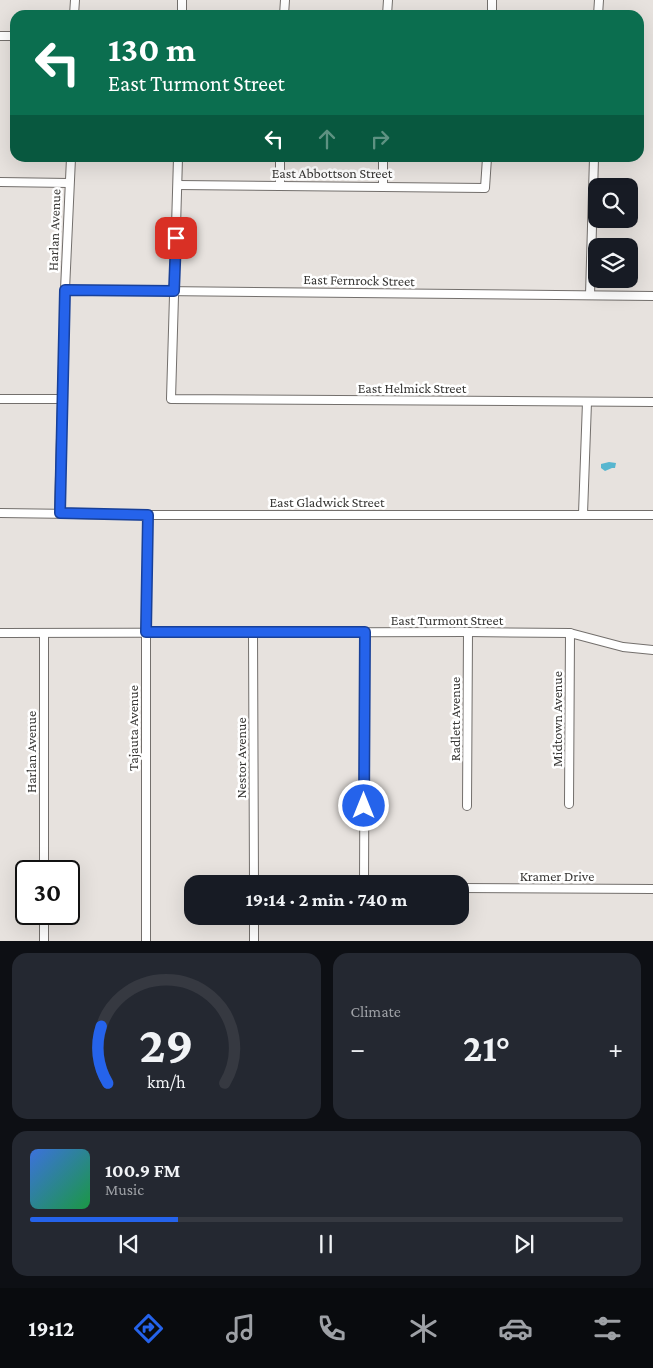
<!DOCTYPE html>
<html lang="en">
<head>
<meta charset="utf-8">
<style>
	body { margin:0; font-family:"Crimson Pro",serif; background:#242831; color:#f1f3f6; height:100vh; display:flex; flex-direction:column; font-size:19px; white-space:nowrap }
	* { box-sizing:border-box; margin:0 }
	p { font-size:16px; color:#9ea1a6 }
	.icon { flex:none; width:28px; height:28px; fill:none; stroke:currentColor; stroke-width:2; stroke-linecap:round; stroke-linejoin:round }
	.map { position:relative; height:941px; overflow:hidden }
	.details { display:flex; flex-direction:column; gap:12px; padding:12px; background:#0d0f14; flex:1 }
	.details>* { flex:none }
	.guide { position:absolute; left:10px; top:10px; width:634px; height:152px; border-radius:15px; box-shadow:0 5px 20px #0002; background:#0b6e4f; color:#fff; overflow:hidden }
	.controls { position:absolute; left:588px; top:178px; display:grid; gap:10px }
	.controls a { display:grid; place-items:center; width:50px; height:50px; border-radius:10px; background:#171b24; box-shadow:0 5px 20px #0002; font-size:25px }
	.speed { position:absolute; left:15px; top:860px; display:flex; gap:10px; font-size:25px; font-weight:700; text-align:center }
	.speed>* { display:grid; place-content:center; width:65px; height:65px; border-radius:50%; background:#171b24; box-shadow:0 5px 20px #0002; line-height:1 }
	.speed .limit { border:2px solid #111; border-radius:8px; background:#fff; color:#111 }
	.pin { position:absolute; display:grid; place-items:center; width:42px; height:42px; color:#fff; margin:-21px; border-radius:10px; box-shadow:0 2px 8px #0006 }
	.me { position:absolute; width:55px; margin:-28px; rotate:0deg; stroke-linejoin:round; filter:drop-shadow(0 0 4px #0008) }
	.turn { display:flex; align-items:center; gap:18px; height:105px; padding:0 15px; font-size:22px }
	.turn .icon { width:65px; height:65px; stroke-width:2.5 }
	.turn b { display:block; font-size:35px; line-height:42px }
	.lanes { display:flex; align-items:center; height:48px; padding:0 15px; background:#0003; justify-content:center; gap:25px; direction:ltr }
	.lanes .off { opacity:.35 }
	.big { font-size:38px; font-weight:700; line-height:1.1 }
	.details .card { flex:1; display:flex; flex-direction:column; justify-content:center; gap:8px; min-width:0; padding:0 18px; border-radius:15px; background:#242831 }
	.details .dial { align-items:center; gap:0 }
	.dial svg { height:130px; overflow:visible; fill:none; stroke:#363941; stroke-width:7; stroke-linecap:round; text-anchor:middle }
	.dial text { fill:#f1f3f6; stroke:none }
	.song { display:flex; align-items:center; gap:15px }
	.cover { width:60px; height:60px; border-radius:8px; background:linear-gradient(135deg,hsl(220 70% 55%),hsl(140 70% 35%)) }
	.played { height:5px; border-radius:2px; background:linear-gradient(90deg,#2563eb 25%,#363941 25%) }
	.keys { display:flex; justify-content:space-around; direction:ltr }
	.heat { display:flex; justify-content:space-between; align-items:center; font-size:28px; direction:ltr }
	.details .tiles { flex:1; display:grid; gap:12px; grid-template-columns:1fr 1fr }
	.card:last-child { grid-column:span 2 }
	.trip { position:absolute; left:184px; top:875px; width:285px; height:50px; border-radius:15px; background:#171b24; box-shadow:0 5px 20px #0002; font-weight:700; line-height:50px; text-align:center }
	.tab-bar { display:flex; height:80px; justify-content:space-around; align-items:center; background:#090b0e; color:#9ea1a6 }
	.tab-bar .icon { width:35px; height:35px }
	.tab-bar .active { color:#2563eb }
	.tab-bar b { font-size:22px; color:#f1f3f6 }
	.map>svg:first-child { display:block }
</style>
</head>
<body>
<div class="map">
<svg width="653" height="941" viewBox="0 0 653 941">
	<rect width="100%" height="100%" fill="#e7e2de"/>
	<polygon fill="#58b6cf" points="609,462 616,463 615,468 612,468 605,471 601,468 601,464"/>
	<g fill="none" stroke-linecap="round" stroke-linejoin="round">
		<defs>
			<g id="minor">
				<polyline points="74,15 75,0"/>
				<polyline points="182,15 182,0"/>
				<polyline points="284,15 285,0"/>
				<polyline points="387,15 388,0"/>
				<polyline points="492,15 492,0"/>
				<polyline points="598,15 599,0"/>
				<polyline points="0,36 15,36"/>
				<polyline points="178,158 171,399 653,402"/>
				<polyline points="0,182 69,183"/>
				<polyline points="178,185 485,188 487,158"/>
				<polyline points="280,186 280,158"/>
				<polyline points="383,186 383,158"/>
				<polyline points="65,290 653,296"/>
				<polyline points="590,295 594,158"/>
				<polyline points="0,399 62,399"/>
				<polyline points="0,513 148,515 653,515"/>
				<polyline points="59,513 65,290 71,158"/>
				<polyline points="583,514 587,402"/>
				<polyline points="253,632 254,884"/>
				<polyline points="0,633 468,632 570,633 623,647 653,650"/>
				<polyline points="44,633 44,871"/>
				<polyline points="569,804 570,633"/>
				<polyline points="467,806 468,632"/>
				<polyline points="364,884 365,632"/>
				<polyline points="460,888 653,889"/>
				<polyline points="44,914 44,941"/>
				<polyline points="254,916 254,941"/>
				<polyline points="146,941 146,632 148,515"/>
			</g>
		</defs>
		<use href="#minor" stroke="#736f6c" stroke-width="10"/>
		<use href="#minor" stroke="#fff" stroke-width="8"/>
	</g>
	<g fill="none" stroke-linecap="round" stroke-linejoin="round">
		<defs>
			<polyline id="route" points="176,238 174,291 65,290 60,513 148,515 146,632 365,632 364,806"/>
		</defs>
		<use href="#route" stroke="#184099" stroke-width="12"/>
		<use href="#route" stroke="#2563eb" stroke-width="9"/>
	</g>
	<g text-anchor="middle" stroke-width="5" stroke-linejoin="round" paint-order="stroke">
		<g font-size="14" fill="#383735" stroke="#fff">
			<text x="332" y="178">East Abbottson Street</text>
			<text transform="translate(54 230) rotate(-88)" y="5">Harlan Avenue</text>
			<text transform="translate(359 280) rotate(1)" y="5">East Fernrock Street</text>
			<text x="412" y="393">East Helmick Street</text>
			<text x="327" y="507">East Gladwick Street</text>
			<text x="447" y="625">East Turmont Street</text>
			<text transform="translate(455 719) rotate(-90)" y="5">Radlett Avenue</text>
			<text transform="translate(557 719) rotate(-90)" y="5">Midtown Avenue</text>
			<text transform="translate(133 728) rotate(-90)" y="5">Tajauta Avenue</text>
			<text transform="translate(31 752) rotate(-90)" y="5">Harlan Avenue</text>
			<text transform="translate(241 758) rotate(-90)" y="5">Nestor Avenue</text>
			<text x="557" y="881">Kramer Drive</text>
		</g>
	</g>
</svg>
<div class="controls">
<a><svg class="icon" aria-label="search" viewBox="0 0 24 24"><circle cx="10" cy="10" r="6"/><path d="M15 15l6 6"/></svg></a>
<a><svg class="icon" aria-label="layers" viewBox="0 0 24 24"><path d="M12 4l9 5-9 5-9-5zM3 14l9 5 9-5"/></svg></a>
</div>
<div class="speed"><div class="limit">30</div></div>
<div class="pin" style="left:176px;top:238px;background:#d93025"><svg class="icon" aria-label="arrive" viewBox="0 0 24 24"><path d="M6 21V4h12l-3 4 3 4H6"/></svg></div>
<svg class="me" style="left:364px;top:806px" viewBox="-20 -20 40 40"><circle r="17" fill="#2563eb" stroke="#fff" stroke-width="3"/><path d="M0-11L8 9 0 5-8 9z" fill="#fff"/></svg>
<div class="trip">19:14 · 2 min · 740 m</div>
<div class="guide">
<div class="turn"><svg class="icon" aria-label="left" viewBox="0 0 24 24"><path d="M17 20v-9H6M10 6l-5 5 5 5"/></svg><div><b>130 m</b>East Turmont Street</div></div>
<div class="lanes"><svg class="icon" aria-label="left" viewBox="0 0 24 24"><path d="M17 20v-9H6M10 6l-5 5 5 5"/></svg><svg class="icon off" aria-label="ahead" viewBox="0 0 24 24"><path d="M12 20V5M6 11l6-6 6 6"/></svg><svg class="icon off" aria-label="right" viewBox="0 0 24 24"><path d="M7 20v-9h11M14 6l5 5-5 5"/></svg></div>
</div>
</div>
<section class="details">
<div class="tiles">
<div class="card dial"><svg viewBox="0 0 100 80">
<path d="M14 69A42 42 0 1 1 86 69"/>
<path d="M14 69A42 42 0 0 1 10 34" stroke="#2563eb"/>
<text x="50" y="56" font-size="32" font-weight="700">29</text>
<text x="50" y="72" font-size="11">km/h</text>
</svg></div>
<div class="card"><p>Climate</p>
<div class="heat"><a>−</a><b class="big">21°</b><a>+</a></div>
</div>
<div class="card">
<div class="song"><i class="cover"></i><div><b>100.9 FM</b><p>Music</p></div></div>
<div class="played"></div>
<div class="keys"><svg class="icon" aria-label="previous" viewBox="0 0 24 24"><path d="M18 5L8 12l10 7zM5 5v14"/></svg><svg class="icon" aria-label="pause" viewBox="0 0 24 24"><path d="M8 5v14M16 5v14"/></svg><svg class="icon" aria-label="next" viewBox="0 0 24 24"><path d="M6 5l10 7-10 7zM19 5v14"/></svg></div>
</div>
</div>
</section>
<nav class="tab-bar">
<b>19:12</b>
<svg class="icon active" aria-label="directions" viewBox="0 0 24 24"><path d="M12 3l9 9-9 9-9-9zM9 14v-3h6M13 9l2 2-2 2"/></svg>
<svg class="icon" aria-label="music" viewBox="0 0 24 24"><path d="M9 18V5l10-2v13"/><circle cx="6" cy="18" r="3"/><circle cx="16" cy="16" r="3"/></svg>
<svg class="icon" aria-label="phone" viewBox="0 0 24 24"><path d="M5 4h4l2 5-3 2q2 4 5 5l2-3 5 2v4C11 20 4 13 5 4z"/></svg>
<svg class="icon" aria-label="climate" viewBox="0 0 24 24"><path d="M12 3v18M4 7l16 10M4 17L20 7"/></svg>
<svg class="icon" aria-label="car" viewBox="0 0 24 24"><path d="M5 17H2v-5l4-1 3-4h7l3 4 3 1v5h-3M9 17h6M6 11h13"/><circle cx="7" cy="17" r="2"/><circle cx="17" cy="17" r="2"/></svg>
<svg class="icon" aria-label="filters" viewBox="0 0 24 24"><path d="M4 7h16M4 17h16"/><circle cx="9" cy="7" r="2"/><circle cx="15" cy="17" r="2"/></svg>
</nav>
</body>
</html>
